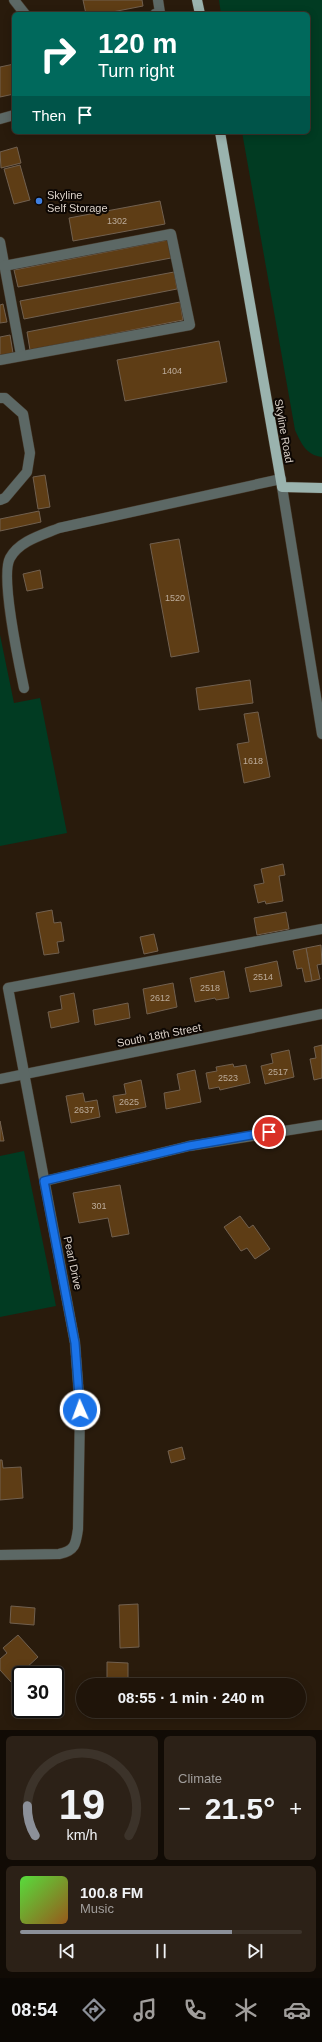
<!DOCTYPE html>
<html lang="en">
<head>
<meta charset="utf-8">
<style>
	body { margin:0; font-family:Helvetica,sans-serif; background:#2c2117; color:#f1f3f6; height:100vh; display:flex; flex-direction:column; font-size:15px; white-space:nowrap }
	* { box-sizing:border-box; margin:0 }
	p { font-size:13px; color:#a19e9c }
	.icon { flex:none; width:22px; height:22px; fill:none; stroke:currentColor; stroke-width:2; stroke-linecap:round; stroke-linejoin:round }
	.map { position:relative; height:1730px; overflow:hidden }
	.details { display:flex; flex-direction:column; gap:6px; padding:6px; background:#110b05; flex:1 }
	.details>* { flex:none }
	.banner { position:absolute; left:12px; top:12px; width:298px; height:122px; border-radius:6px; box-shadow:0 2px 10px #0003,0 0 0 1px #3c332a; background:#00695c; color:#fff; overflow:hidden }
	.speed { position:absolute; left:12px; top:1666px; display:flex; gap:8px; font-size:20px; font-weight:700; text-align:center }
	.speed>* { display:grid; place-content:center; width:52px; height:52px; border-radius:50%; background:#1f1409; box-shadow:0 2px 10px #0003,0 0 0 1px #3c332a; line-height:1 }
	.speed .limit { border:2px solid #111; border-radius:6px; background:#fff; color:#111 }
	.pin { position:absolute; display:grid; place-items:center; width:34px; height:34px; color:#fff; margin:-17px; border:2px solid #fff; border-radius:50%; box-shadow:0 1px 4px #0007 }
	.me { position:absolute; width:44px; margin:-22px; rotate:358deg; stroke-linejoin:round; filter:drop-shadow(0 0 3px #0008) }
	.turn { display:flex; align-items:center; gap:14px; height:84px; padding:0 20px; font-size:18px }
	.turn .icon { width:52px; height:52px; stroke-width:2.5 }
	.turn b { display:block; font-size:28px; line-height:34px }
	.then { display:flex; align-items:center; height:38px; padding:0 20px; background:#0003; gap:8px; font-size:15px }
	.big { font-size:30px; font-weight:700; line-height:1.1 }
	.details .card { flex:1; display:flex; flex-direction:column; justify-content:center; gap:6px; min-width:0; padding:0 14px; border-radius:6px; background:#2c2117 }
	.details .dial { align-items:center; gap:0 }
	.dial svg { height:104px; overflow:visible; fill:none; stroke:#3c332a; stroke-width:7; stroke-linecap:round; text-anchor:middle }
	.dial text { fill:#f1f3f6; stroke:none }
	.song { display:flex; align-items:center; gap:12px }
	.cover { width:48px; height:48px; border-radius:6px; background:linear-gradient(135deg,hsl(110 70% 55%),hsl(30 70% 35%)) }
	.played { height:4px; border-radius:2px; background:linear-gradient(90deg,#8c9099 75%,#3c332a 75%) }
	.keys { display:flex; justify-content:space-around; direction:ltr }
	.heat { display:flex; justify-content:space-between; align-items:center; font-size:22px; direction:ltr }
	.details .tiles { flex:1; display:grid; gap:6px; grid-template-columns:1fr 1fr }
	.card:last-child { grid-column:span 2 }
	.trip { position:absolute; left:76px; top:1678px; width:230px; height:40px; border-radius:20px; background:#1f1409; box-shadow:0 2px 10px #0003,0 0 0 1px #3c332a; font-weight:700; line-height:40px; text-align:center }
	.tab-bar { display:flex; height:64px; justify-content:space-around; align-items:center; background:#0c0804; color:#a19e9c }
	.tab-bar .icon { width:28px; height:28px }
	.tab-bar .active { color:#8c9099 }
	.tab-bar b { font-size:18px; color:#f1f3f6 }
	.map>svg:first-child { display:block }
</style>
</head>
<body>
<div class="map">
<svg width="322" height="1730" viewBox="0 0 322 1730">
	<rect width="100%" height="100%" fill="#291b0c"/>
	<g fill="#013b22">
		<path d="M219 0H322V457C306 455 301 443 295 430L242 132H308V14H221Z"/>
		<polygon points="0,635 14,703 40,698 67,833 0,846"/>
		<polygon points="24,1151 56,1306 0,1317 0,1156"/>
	</g>
	<g fill="#5e3d15" stroke="#71604f">
		<polygon points="83,0 142,0 143,6 102,14 86,14"/>
		<polygon points="14,64 14,94 0,97 0,67"/>
		<polygon points="17,147 21,163 1,168 0,152"/>
		<polygon points="20,165 30,200 14,204 4,169"/>
		<polygon points="160,201 165,224 73,241 69,218"/>
		<polygon points="168,240 171,258 18,287 14,270"/>
		<polygon points="174,272 177,289 24,319 20,301"/>
		<polygon points="180,302 183,320 30,350 27,332"/>
		<polygon points="3,304 7,322 0,323 0,305"/>
		<polygon points="10,335 13,353 0,356 0,337"/>
		<polygon points="219,341 227,382 125,401 117,360"/>
		<polygon points="45,475 50,507 38,509 33,477"/>
		<polygon points="39,511 41,522 0,531 0,519"/>
		<polygon points="179,539 199,652 171,657 150,544"/>
		<polygon points="40,570 43,588 27,591 23,574"/>
		<polygon points="250,680 253,703 199,710 196,688"/>
		<polygon points="258,712 270,777 244,783 237,744 249,742 244,714"/>
		<polygon points="283,864 285,875 279,876 283,901 266,904 265,901 258,903 254,885 264,883 261,869"/>
		<polygon points="52,910 54,923 61,922 64,941 57,942 59,953 44,955 36,913"/>
		<polygon points="286,912 289,929 257,935 254,918"/>
		<polygon points="154,934 158,951 144,954 140,937"/>
		<polygon points="321,945 322,964 317,965 320,979 312,981 306,948"/>
		<polygon points="306,948 312,981 305,982 302,968 297,969 293,951"/>
		<polygon points="277,961 282,986 250,992 245,968"/>
		<polygon points="224,971 229,998 216,1000 215,998 195,1002 190,978"/>
		<polygon points="173,983 177,1007 147,1014 143,989"/>
		<polygon points="74,993 79,1022 51,1028 48,1012 62,1009 60,996"/>
		<polygon points="128,1003 130,1018 95,1025 93,1010"/>
		<polygon points="322,1045 322,1078 314,1080 310,1059 316,1058 314,1047"/>
		<polygon points="289,1050 294,1077 265,1084 261,1066 273,1063 271,1054"/>
		<polygon points="233,1064 234,1067 246,1065 250,1083 220,1090 219,1087 209,1089 206,1073 217,1071 216,1067"/>
		<polygon points="195,1070 201,1102 166,1109 164,1093 180,1090 177,1074"/>
		<polygon points="141,1080 146,1107 116,1113 113,1096 126,1094 124,1084"/>
		<polygon points="83,1093 85,1102 97,1100 100,1117 71,1123 66,1096"/>
		<polygon points="0,1121 4,1141 0,1141"/>
		<polygon points="120,1185 129,1234 112,1237 108,1218 79,1223 73,1193"/>
		<polygon points="240,1216 249,1228 253,1225 270,1249 255,1259 247,1248 241,1251 224,1227"/>
		<polygon points="182,1447 185,1459 171,1463 168,1451"/>
		<polygon points="0,1460 2,1460 3,1468 21,1467 23,1498 0,1500"/>
		<polygon points="138,1604 139,1647 120,1648 119,1605"/>
		<polygon points="11,1606 35,1608 34,1625 10,1623"/>
		<polygon points="18,1635 38,1657 11,1682 0,1670 0,1659 7,1653 3,1648"/>
		<polygon points="107,1662 128,1663 128,1685 107,1685"/>
	</g>
	<g fill="none" stroke-linecap="round" stroke-linejoin="round">
		<defs>
			<g id="minor">
				<polyline points="14,0 25,14"/>
				<polyline points="155,14 160,13 158,0"/>
				<polyline points="0,119 14,115"/>
				<polyline points="0,242 21,355"/>
				<polyline points="0,360 190,325 171,234 4,266"/>
				<polyline points="0,398 5,398 23,414 30,453 27,472 5,498 0,500"/>
				<polyline points="282,487 322,734"/>
				<path d="M24 688C19 664 0 576 10 558 19 541 42 535 59 528L281 479"/>
				<polyline points="0,1079 322,1014"/>
				<polyline points="45,1181 189,1146 322,1125"/>
				<path d="M0 1555 59 1554C75 1551 76 1544 78 1529L80 1410 75 1343 8 988 322 929"/>
			</g>
			<g id="major">
				<polyline points="197,0 200,14"/>
				<polyline points="220,132 282,487 322,488"/>
			</g>
		</defs>
		<use href="#minor" stroke="#45382a" stroke-width="11"/>
		<use href="#major" stroke="#45382a" stroke-width="11"/>
		<use href="#minor" stroke="#5c6865" stroke-width="10"/>
		<use href="#major" stroke="#9ab3ae" stroke-width="10"/>
	</g>
	<g fill="none" stroke-linecap="round" stroke-linejoin="round">
		<defs>
			<polyline id="route" points="80,1410 75,1343 44,1181 189,1146 269,1132"/>
		</defs>
		<use href="#route" stroke="#114b97" stroke-width="10"/>
		<use href="#route" stroke="#1a73e8" stroke-width="7"/>
	</g>
	<circle fill="#3f7fe0" stroke="#0d0703" stroke-width="1.5" cx="39" cy="201" r="4"/>
	<g text-anchor="middle" stroke-width="4" stroke-linejoin="round" paint-order="stroke">
		<g font-size="9" fill="#bcac9b">
			<text x="117" y="224">1302</text>
			<text x="172" y="374">1404</text>
			<text x="175" y="601">1520</text>
			<text x="253" y="764">1618</text>
			<text x="263" y="980">2514</text>
			<text x="210" y="991">2518</text>
			<text x="160" y="1001">2612</text>
			<text x="278" y="1075">2517</text>
			<text x="228" y="1081">2523</text>
			<text x="129" y="1105">2625</text>
			<text x="84" y="1113">2637</text>
			<text x="99" y="1209">301</text>
		</g>
		<g font-size="11" fill="#dbd1c8" stroke="#0d0703" text-anchor="start">
			<text x="47" y="199">Skyline<tspan x="47" dy="13">Self Storage</tspan></text>
		</g>
		<g font-size="11" fill="#dbd1c8" stroke="#0d0703">
			<text transform="translate(284 431) rotate(80)" y="4">Skyline Road</text>
			<text transform="translate(159 1035) rotate(-11)" y="4">South 18th Street</text>
			<text transform="translate(73 1263) rotate(78)" y="4">Pearl Drive</text>
		</g>
	</g>
</svg>
<div class="speed"><div class="limit">30</div></div>
<div class="pin" style="left:269px;top:1132px;background:#d93025"><svg class="icon" aria-label="arrive" viewBox="0 0 24 24"><path d="M6 21V4h12l-3 4 3 4H6"/></svg></div>
<svg class="me" style="left:80px;top:1410px" viewBox="-20 -20 40 40"><circle r="17" fill="#1a73e8" stroke="#fff" stroke-width="3"/><path d="M0-11L8 9 0 5-8 9z" fill="#fff"/></svg>
<div class="trip">08:55 · 1 min · 240 m</div>
<div class="banner">
<div class="turn"><svg class="icon" aria-label="right" viewBox="0 0 24 24"><path d="M7 20v-9h11M14 6l5 5-5 5"/></svg><div><b>120 m</b>Turn right</div></div>
<div class="then">Then<svg class="icon" aria-label="arrive" viewBox="0 0 24 24"><path d="M6 21V4h12l-3 4 3 4H6"/></svg></div>
</div>
</div>
<section class="details">
<div class="tiles">
<div class="card dial"><svg viewBox="0 0 100 80">
<path d="M14 69A42 42 0 1 1 86 69"/>
<path d="M14 69A42 42 0 0 1 8 46" stroke="#8c9099"/>
<text x="50" y="56" font-size="32" font-weight="700">19</text>
<text x="50" y="72" font-size="11">km/h</text>
</svg></div>
<div class="card"><p>Climate</p>
<div class="heat"><a>−</a><b class="big">21.5°</b><a>+</a></div>
</div>
<div class="card">
<div class="song"><i class="cover"></i><div><b>100.8 FM</b><p>Music</p></div></div>
<div class="played"></div>
<div class="keys"><svg class="icon" aria-label="previous" viewBox="0 0 24 24"><path d="M18 5L8 12l10 7zM5 5v14"/></svg><svg class="icon" aria-label="pause" viewBox="0 0 24 24"><path d="M8 5v14M16 5v14"/></svg><svg class="icon" aria-label="next" viewBox="0 0 24 24"><path d="M6 5l10 7-10 7zM19 5v14"/></svg></div>
</div>
</div>
</section>
<nav class="tab-bar">
<b>08:54</b>
<svg class="icon active" aria-label="directions" viewBox="0 0 24 24"><path d="M12 3l9 9-9 9-9-9zM9 14v-3h6M13 9l2 2-2 2"/></svg>
<svg class="icon" aria-label="music" viewBox="0 0 24 24"><path d="M9 18V5l10-2v13"/><circle cx="6" cy="18" r="3"/><circle cx="16" cy="16" r="3"/></svg>
<svg class="icon" aria-label="phone" viewBox="0 0 24 24"><path d="M5 4h4l2 5-3 2q2 4 5 5l2-3 5 2v4C11 20 4 13 5 4z"/></svg>
<svg class="icon" aria-label="climate" viewBox="0 0 24 24"><path d="M12 3v18M4 7l16 10M4 17L20 7"/></svg>
<svg class="icon" aria-label="car" viewBox="0 0 24 24"><path d="M5 17H2v-5l4-1 3-4h7l3 4 3 1v5h-3M9 17h6M6 11h13"/><circle cx="7" cy="17" r="2"/><circle cx="17" cy="17" r="2"/></svg>
</nav>
</body>
</html>
